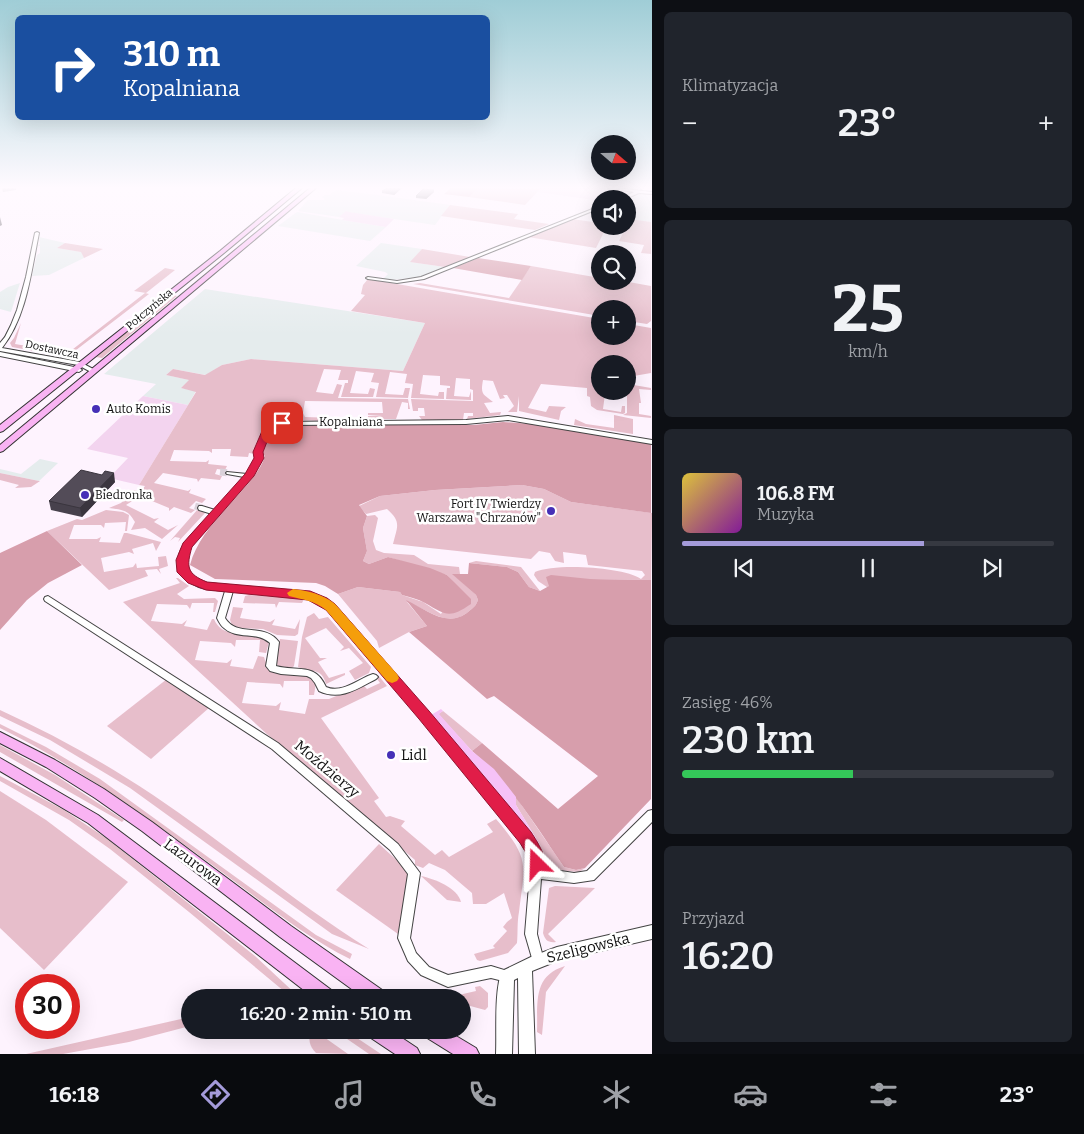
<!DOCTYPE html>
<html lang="pl">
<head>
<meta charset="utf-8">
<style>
	body { margin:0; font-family:Bitter,serif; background:#20242c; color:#f1f3f6; height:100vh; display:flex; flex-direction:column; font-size:19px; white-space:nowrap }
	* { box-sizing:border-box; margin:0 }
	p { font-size:16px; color:#9ea1a6 }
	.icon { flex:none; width:28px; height:28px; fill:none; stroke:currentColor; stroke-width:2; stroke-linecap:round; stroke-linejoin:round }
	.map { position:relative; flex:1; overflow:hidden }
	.details { display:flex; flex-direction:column; gap:12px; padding:12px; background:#0d0f14; width:432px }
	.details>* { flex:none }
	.banner { position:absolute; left:15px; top:15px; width:475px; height:105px; border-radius:8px; box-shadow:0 5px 20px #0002; background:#1a4fa0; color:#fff; overflow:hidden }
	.needle { width:32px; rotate:110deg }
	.fabs { position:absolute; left:591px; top:135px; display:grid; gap:10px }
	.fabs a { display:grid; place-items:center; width:45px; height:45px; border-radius:50%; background:#171b24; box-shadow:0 5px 20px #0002; font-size:25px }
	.speed { position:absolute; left:15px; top:974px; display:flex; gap:10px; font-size:25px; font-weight:700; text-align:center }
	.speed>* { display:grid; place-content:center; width:65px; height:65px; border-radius:50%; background:#171b24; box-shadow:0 5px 20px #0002; line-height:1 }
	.speed .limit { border:8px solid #d22; background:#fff; color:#111 }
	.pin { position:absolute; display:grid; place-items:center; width:42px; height:42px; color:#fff; margin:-21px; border-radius:10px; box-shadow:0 2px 8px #0006 }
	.me { position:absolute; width:55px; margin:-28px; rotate:338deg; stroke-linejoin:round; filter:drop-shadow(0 0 4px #0008) }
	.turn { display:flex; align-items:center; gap:18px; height:105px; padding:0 25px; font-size:22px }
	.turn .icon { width:65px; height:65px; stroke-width:2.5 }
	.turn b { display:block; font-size:35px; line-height:42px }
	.big { font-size:38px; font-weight:600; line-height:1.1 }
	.details .widget { flex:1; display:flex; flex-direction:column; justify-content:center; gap:8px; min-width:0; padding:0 18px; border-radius:8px; background:#20242c }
	.details .dial { align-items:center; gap:0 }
	.dial b { font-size:65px; line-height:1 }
	.song { display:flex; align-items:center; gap:15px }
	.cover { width:60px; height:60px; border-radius:8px; background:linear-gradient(135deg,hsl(50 70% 55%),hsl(290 70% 35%)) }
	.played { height:5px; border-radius:2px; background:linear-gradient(90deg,#a49bda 65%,#363941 65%) }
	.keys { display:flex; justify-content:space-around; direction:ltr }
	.heat { display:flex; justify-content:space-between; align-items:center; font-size:28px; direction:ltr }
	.charge { height:8px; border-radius:4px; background:linear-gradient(90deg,#34c759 46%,#363941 0) }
	.trip { position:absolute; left:181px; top:989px; width:290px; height:50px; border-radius:25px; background:#171b24; box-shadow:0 5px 20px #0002; font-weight:600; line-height:50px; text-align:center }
	.tab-bar { display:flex; height:80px; justify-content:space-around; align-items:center; background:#090b0e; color:#9ea1a6 }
	.tab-bar .icon { width:35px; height:35px }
	.tab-bar .on { color:#a49bda }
	.tab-bar b { font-size:22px; color:#f1f3f6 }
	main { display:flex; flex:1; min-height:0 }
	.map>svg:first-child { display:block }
</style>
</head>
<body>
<main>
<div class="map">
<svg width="652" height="1054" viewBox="0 0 652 1054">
	<rect width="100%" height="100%" fill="#fef3fe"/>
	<g fill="#e5eced">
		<polygon points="336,190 370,194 450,205 435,225 346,212 339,217 298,211 308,200 324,200 325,199 322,197 325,195 329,195"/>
		<polygon points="642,193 651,194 651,222 628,219 628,199"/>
		<polygon points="297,212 343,220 386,227 370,241 278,226"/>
		<polygon points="39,237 65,243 57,248 82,252 84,258 49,275 32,276 37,255 40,253 40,246 38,246 40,244"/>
		<polygon points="381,243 422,249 411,262 445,267 419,277 392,280 383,279 388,274 385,272 356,266"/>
		<polygon points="20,283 11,312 0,309 0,292 8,287"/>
		<polygon points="205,289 425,323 403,371 251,359 222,365 206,375 173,369 166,375 190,380 181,388 196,391 188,405 143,396 156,384 104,374"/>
		<polygon points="40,459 58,463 39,481 0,473 0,469 21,474"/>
	</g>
	<g fill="#f3d4ef">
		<polygon points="529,188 604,188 599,196 618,198 600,199 600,202 587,199 537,192 539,189"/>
		<polygon points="346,211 349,212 394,219 386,227 342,220 344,218 339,217"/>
		<polygon points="143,396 188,405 139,485 109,478 128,458 87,449"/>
	</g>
	<g fill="#e7becb">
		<polygon points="479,188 540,189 525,205 469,197"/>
		<polygon points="450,205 518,214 514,219 549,224 535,230 441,216"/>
		<polygon points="572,219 600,223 600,226 607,226 596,248 528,237"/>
		<polygon points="630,219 651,222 651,254 641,253 644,245 619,241"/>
		<polygon points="65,243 103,249 84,258 81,252 57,248"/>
		<polygon points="422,249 470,257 445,267 410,262"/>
		<polygon points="531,266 600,278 600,281 623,281 651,286 651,321 647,324 628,321 628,309 600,309 600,316 413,284 420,283 509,298"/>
		<polygon points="165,268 175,270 146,293 134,291"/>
		<path d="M368 279 600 319V336H628V324L651 328V373L628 377V364H600V391H604L605 394 603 409 621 412 622 406H625V413L623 414 597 410 591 406 590 397 587 396V388L541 384 528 408 546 412 549 406 566 407 561 411 559 420 519 411V396L517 412H508L514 406 507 395H503L505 398 500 399 493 381 483 380C480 396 484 394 493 402L484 403 490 413 501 412 500 415 467 419 468 416H473V413H464L463 420H422L419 416H425L424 408H418V411H413L411 399 473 401V390L470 389V379L456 378 454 396 469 397 471 391V400L446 399 447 388H450V386L440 385V376L423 375 420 394 438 396 439 392H444V399L411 398 413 384 405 383 407 374 390 372 385 394 403 395 405 388H410L408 398 376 397 379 383 371 382 374 373 356 371 350 393 368 394 370 388 375 389 373 397H341L345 383H348V380H338L341 370 324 369 316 392 333 394 337 384 342 385 338 398 408 399 410 409H408V403L402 402 396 419H368V416H382L368 415V413H383L382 402 305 401 303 413 305 417 335 418C302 429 262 399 255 454L249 453 248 457 230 456 231 449H212V453L209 451 174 450 170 461 206 462 209 460 208 464 227 466 225 470 217 469 215 474 222 476 220 480 201 478 198 482 197 479 163 473 154 483 188 491 191 489 189 493 206 499 202 503 196 501 189 508 195 510 191 513 174 507 169 511V508L140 496 126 505 154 519 159 518 154 522 168 530 178 525 162 539 145 528 131 530 135 522C128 510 124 510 109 508L121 503 134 490 141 491 145 486 139 485 196 392 181 388 189 380 166 375 173 369 205 375 222 365 251 359 403 371 425 323 351 311 365 295 361 294 363 285Z"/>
		<polygon points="145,293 149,294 67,357 12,347 10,343 14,338 21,323 15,344 68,353"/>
		<polygon points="172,295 177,296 102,358 96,357"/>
		<polygon points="628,384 651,388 651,390 639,389 641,403 639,403 639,414 651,416 651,418 623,415 627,413 627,396 621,394 622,392 628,391"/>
		<polygon points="614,415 633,419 633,434 574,425 575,419 586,424 614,428"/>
		<polygon points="0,473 39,481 40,481 31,487 15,488 19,485 0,480"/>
		<path d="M522 485 544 489 571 502 652 513 651 580 590 579 547 587 538 581 534 575 535 572C556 563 623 567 641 579L645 575 642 571 588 565 586 555 563 552 564 563 555 561 550 553 539 551 531 559 393 544C397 527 402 522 387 509L366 514 359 506 380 496 435 490Z"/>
		<polygon points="198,509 205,513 178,542 180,538 175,537 170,541"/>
		<polygon points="106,510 123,512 129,515 127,531 125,531 126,522 105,523 104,528 101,525 74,525 69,539 97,539 101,537 99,542 120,543 124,533 127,533 161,542 156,551 153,543 132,549 134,554 129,552 101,558 104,572 133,567 136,563 137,568 159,566 158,557 166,556 168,566 159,569 161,574 157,569 145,570 148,576 109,590 47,531 77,519 82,520"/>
		<path d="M375 515 378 518 373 541 376 550 384 553 414 555 428 564 459 567 460 574H453L476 595 478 600C476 606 473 608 468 612 447 629 428 609 407 602L427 626 409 632 379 648 377 641 338 594 358 587 400 592 402 595 423 602 441 614 457 586 447 575 388 557 369 564 363 561 367 551 363 528 367 516Z"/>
		<polygon points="476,561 521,567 540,591 529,587 518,572 507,567 469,563"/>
		<path d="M176 578H178L189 586 177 594 184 599 215 598 218 601 215 612H213L214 603H192L190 609 187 605 157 604 151 621 182 624 187 620 184 626 207 630 212 619H214C222 639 244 631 260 635 263 636 266 640 269 642L266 653 259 652 260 640H236L235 647 231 643 200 641 195 660 227 663 232 659 230 666 253 669 258 656 264 657C273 689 301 664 316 683L314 695H309V681H284L283 688 280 684 247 682 242 703 276 706 281 702 279 710 305 714 309 699H329L363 685 367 689 380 683 375 676 378 675 387 686 321 718 379 798 374 801 386 817 390 816 405 821 401 826 435 855 442 850 449 857 493 832 487 824 496 819C530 859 525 863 519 912 517 922 518 933 517 943L508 953 480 961 477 960 474 954 495 948 493 946 507 931 503 927 507 922 512 918 504 893 486 904H473L472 893 445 870 429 863 423 868 415 865V860L268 735 123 602 180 583Z"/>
		<polygon points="249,595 304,599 302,603 279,602 276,608 275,604 243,603 245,596"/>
		<polygon points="233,607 243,608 240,618 270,622 275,619 272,625 295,629 300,619 298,634 295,636 277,635 263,629 239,628 232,625 230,620"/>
		<path d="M314 613 319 619 328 617 371 667 369 673 355 680 349 671 363 663 349 648 340 651 344 647 326 628 305 638 320 658H327L318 662 329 678 345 673V675L326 684C322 667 311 673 298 667L302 637 307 617Z"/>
		<path d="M280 639 298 641 294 666 292 668C285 668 278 669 275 661Z"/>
		<polygon points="167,679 210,707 151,759 107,726"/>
		<path d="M0 710C53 734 105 763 153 795 226 844 294 902 369 949L332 934 130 788 50 740 0 716Z"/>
		<polygon points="443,711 482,743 472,751 438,714"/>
		<path d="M0 724 46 747 100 779 316 935 352 954 350 959C303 936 262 901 219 870 148 818 79 767 0 728Z"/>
		<polygon points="0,745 55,775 124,820 122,822 0,752"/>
		<polygon points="0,776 64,810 106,838 255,956 299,997 291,997 189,912 110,849 69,820 0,781"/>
		<polygon points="0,791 46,820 128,882 44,970 0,928"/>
		<polygon points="516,797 564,867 576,870 585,868 579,872 557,870 550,867 546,861 540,845 516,805"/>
		<polygon points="379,844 402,865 409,876 398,934 336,890"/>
		<path d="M421 876C434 879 457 887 461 902L447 900Z"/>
		<path d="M555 886 595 888 548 934 556 942C548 943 545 940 543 933L549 888Z"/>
		<path d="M565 966 546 992 542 1035 537 1032C538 1004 532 976 565 966Z"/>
		<polygon points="480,986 488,993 488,1007 485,1010 463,1004 462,998 450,997 476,991 475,987"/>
		<polygon points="190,1017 190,1026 129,1042 63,1054 26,1054"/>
		<path d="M311 1030H314L348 1054 316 1053C309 1046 308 1039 311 1030Z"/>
		<polygon points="334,1030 345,1030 381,1054 369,1054"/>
	</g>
	<g fill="#d79eac">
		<polygon points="451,188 479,188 469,197 444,194"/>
		<polygon points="478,258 531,266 522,280 453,268"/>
		<path d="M503 422 531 424 651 444V513L571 502 544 489 522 485 435 490 380 496 359 505 367 516 363 528 367 551 363 561 369 564 388 557 430 568 447 575 471 599V604C449 619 446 615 425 603 418 599 409 597 402 595L400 592 358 587 338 594 325 586 316 583 215 579 190 565C197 538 220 515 238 495 248 483 260 472 265 456L261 452C273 435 269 428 293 424L474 425Z"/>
		<polygon points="47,531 82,565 48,583 27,600 0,630 0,553"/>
		<path d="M469 563 507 567 518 572 529 587 540 591 549 586 546 577 551 575 590 579 651 580V799L585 868 576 870 564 867C536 826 511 784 472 751L482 743 558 809 598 776 494 696 487 699 409 632 427 626 406 600C426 609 447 629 468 612 473 608 476 606 478 600L476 595 452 574H468Z"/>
	</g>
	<polygon fill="#f6c2f7" points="441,709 443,711 439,714 472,751 494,769 516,797 516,805 540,845 432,719 431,715"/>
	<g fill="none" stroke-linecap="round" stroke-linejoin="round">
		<g stroke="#dad1da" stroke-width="7" stroke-dasharray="7 4" stroke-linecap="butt">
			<polyline points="220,472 229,473"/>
			<polyline points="195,506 202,508"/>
		</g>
		<defs>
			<g id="minor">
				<polygon points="608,188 616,188 652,192 652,194 639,193 625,199 619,199 634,192"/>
				<polygon points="600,206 600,208 424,279 397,283 368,279 366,278 368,277 397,281 421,277"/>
				<path d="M37 232 39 233C31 272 27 316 2 348L80 362 95 370V372H91L78 365 0 351V343L5 337 11 325 17 310 26 277 35 233Z"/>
				<polygon points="0,352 79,368 82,370 79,372 0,356"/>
				<path d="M508 416 652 440V444L508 420 466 424 283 425 271 430 269 433 261 452 262 458 251 477 190 547 186 560 188 570 195 578 207 583 310 593 326 599 334 605 427 712 529 835 539 851 541 868 574 873 587 871 648 811 652 810V822L594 880 574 883 541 879 537 934 544 961 542 965 538 967 534 965 525 934 530 873 528 852 521 841 421 718 328 609 320 603 309 599 233 591 225 618C237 638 264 622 279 642L276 666C297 672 315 662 326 687 342 694 358 679 373 674L376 675 378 677 376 679C357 689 340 701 319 691L315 683 311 678 307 676 281 674 270 671 266 666 270 643C257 631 237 640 224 628 221 626 219 622 217 618L225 591C219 590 212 590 206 589 184 584 171 566 183 546 190 534 203 524 212 514L199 510 198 508 199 506H202L215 510 244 477 227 474 226 473 227 472 247 474 256 458 255 452 263 433 267 428 280 422 466 420Z"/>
				<polygon points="48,596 278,743 398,844 420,873 410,938 416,953 429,967 448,975 491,966 511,972 513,976 511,980 507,982 491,978 448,987 421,975 408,961 398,938 408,874 390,850 272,749 45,601 44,599 45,597"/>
			</g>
			<path id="tertiary" d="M652 925V939L557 961 532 971 535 1054H519L518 978 514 980 512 1054H496C497 1032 494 990 502 971L533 956 557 947Z"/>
			<g id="secondary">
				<polygon points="296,188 302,188 224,253 3,431 0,432 0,425 220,251"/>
				<polygon points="310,188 316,188 3,451 0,452 0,445"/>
				<polygon points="0,732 55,760 104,789 152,822 291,926 385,992 387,998 364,998 280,937 142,831 95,798 46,767 0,743"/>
				<polygon points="0,758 98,815 334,992 336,998 314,998 88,823 0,771"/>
				<polygon points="365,1030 390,1030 417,1048 420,1054 395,1054 368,1036"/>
				<polygon points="421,1030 446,1030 476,1048 479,1054 453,1054 424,1036"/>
			</g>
		</defs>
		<use href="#minor" stroke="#434343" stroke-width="2"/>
		<use href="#tertiary" stroke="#434343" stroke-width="2"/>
		<use href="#secondary" stroke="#323232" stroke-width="2"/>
		<use href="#minor" fill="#fff" fill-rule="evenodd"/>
		<use href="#tertiary" fill="#fff" fill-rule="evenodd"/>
		<use href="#secondary" fill="#f9b3f3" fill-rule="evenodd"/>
	</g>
	<g fill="#47414c">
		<polygon points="402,188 394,195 382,193 382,191"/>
		<polygon points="434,192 426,199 416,198 416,196"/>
		<polygon points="102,475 115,482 82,517 51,510 49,501"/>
	</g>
	<g fill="#3a353e">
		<polygon points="2,188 16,188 16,190 3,192"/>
		<polygon points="400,188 402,188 394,195 394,193"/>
		<polygon points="434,190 434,192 426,199 426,197"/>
		<polygon points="0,217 2,225 0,226"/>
		<polygon points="114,473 115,482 82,517 80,508"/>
	</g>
	<g fill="#534c58" stroke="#3a353e">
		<polygon points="387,188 400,188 394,193 382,191"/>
		<polygon points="423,189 434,190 426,197 416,196"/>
		<polygon points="81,470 102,475 105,471 114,473 80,508 49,501"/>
	</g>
	<linearGradient id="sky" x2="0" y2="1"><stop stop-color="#9fcdd6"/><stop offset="0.56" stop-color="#fffaff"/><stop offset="1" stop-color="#fffaff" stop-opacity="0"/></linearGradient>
	<rect width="652" height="335" fill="url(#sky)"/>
	<path fill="#e11d48" stroke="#92132f" d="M282 420 287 423 270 434 263 452 264 458 254 476 192 547C186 567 187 574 207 582L310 591 327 598 335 604 429 711 531 832C538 843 548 857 543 869L537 871 531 869 526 853 520 843 419 719 326 610 308 600 206 590 188 583 177 572 176 560 183 543 245 474 254 458 253 452 262 431 266 427Z"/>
	<path fill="#f59e0b" d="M293 589C309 591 322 594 335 604L397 674 399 678 397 681 392 683 387 681 326 610C314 600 303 600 289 596L287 593Z"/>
	<g fill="#4630b7" stroke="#fff" stroke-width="2">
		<circle cx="96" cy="409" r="5"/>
		<circle cx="85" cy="495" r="5"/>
		<circle cx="551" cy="511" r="5"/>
		<circle cx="391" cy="755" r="5"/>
	</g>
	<g text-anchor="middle" stroke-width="5" stroke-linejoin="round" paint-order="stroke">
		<g font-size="11" fill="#101010" stroke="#fff">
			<text transform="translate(149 309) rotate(-40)" y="4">Połczyńska</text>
			<text transform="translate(52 349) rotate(12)" y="4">Dostawcza</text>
		</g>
		<g font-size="12" fill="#101010" stroke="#fff" text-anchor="start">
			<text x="106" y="413">Auto Komis</text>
			<text x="95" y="499">Biedronka</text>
			<text x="541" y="508" text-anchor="end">Fort IV Twierdzy<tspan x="541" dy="14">Warszawa "Chrzanów"</tspan></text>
		</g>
		<g font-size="12" fill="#101010" stroke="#fff">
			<text x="351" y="426">Kopalniana</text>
		</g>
		<g font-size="15" fill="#101010" stroke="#fff" text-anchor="start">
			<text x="401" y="760">Lidl</text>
		</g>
		<g font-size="15" fill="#101010" stroke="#fff">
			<text transform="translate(327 769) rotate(40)" y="5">Moździerzy</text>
			<text transform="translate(193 862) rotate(36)" y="5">Lazurowa</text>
			<text transform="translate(588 948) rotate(-14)" y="5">Szeligowska</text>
		</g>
	</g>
</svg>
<div class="fabs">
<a><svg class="needle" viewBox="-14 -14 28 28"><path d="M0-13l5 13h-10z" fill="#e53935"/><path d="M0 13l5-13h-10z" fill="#9ea1a6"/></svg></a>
<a><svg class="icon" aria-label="sound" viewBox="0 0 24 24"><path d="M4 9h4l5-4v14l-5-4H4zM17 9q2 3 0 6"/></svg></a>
<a><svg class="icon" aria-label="search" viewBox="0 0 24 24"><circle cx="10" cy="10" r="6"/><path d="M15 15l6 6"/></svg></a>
<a>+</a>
<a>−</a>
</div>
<div class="speed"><div class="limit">30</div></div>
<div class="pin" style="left:282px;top:423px;background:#d93025"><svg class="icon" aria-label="arrive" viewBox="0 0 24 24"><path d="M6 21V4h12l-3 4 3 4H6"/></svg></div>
<svg class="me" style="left:537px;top:864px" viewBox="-20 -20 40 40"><path d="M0-17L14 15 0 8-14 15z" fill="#e11d48" stroke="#fff" stroke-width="4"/></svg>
<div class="trip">16:20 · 2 min · 510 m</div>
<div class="banner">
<div class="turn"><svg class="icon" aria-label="right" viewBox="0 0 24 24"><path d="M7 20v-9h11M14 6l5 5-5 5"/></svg><div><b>310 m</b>Kopalniana</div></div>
</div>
</div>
<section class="details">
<div class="widget"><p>Klimatyzacja</p>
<div class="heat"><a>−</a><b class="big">23°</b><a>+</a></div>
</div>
<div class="widget dial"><b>25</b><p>km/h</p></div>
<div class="widget">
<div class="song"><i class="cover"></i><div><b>106.8 FM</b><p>Muzyka</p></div></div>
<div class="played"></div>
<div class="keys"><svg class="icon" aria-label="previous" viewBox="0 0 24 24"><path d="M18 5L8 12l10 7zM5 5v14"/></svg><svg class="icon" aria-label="pause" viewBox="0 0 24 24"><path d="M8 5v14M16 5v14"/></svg><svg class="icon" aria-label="next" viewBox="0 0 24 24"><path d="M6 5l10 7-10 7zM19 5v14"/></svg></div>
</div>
<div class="widget"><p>Zasięg · 46%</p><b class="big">230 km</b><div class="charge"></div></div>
<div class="widget"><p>Przyjazd</p><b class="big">16:20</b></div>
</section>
</main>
<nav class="tab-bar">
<b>16:18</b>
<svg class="icon on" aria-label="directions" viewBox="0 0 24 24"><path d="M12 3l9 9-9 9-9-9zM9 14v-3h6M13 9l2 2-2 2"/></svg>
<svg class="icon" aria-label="music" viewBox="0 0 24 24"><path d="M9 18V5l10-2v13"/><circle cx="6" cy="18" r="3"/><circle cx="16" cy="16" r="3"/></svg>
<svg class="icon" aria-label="phone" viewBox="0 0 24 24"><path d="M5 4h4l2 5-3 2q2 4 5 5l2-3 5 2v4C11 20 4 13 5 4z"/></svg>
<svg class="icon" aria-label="climate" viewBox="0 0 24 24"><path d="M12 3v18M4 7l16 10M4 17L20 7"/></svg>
<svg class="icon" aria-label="car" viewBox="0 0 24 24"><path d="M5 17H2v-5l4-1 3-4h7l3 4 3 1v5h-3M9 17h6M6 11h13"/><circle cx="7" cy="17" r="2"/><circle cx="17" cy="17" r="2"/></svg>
<svg class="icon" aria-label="filters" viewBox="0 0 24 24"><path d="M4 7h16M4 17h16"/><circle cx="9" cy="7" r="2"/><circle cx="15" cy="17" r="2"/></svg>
<b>23°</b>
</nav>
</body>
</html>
